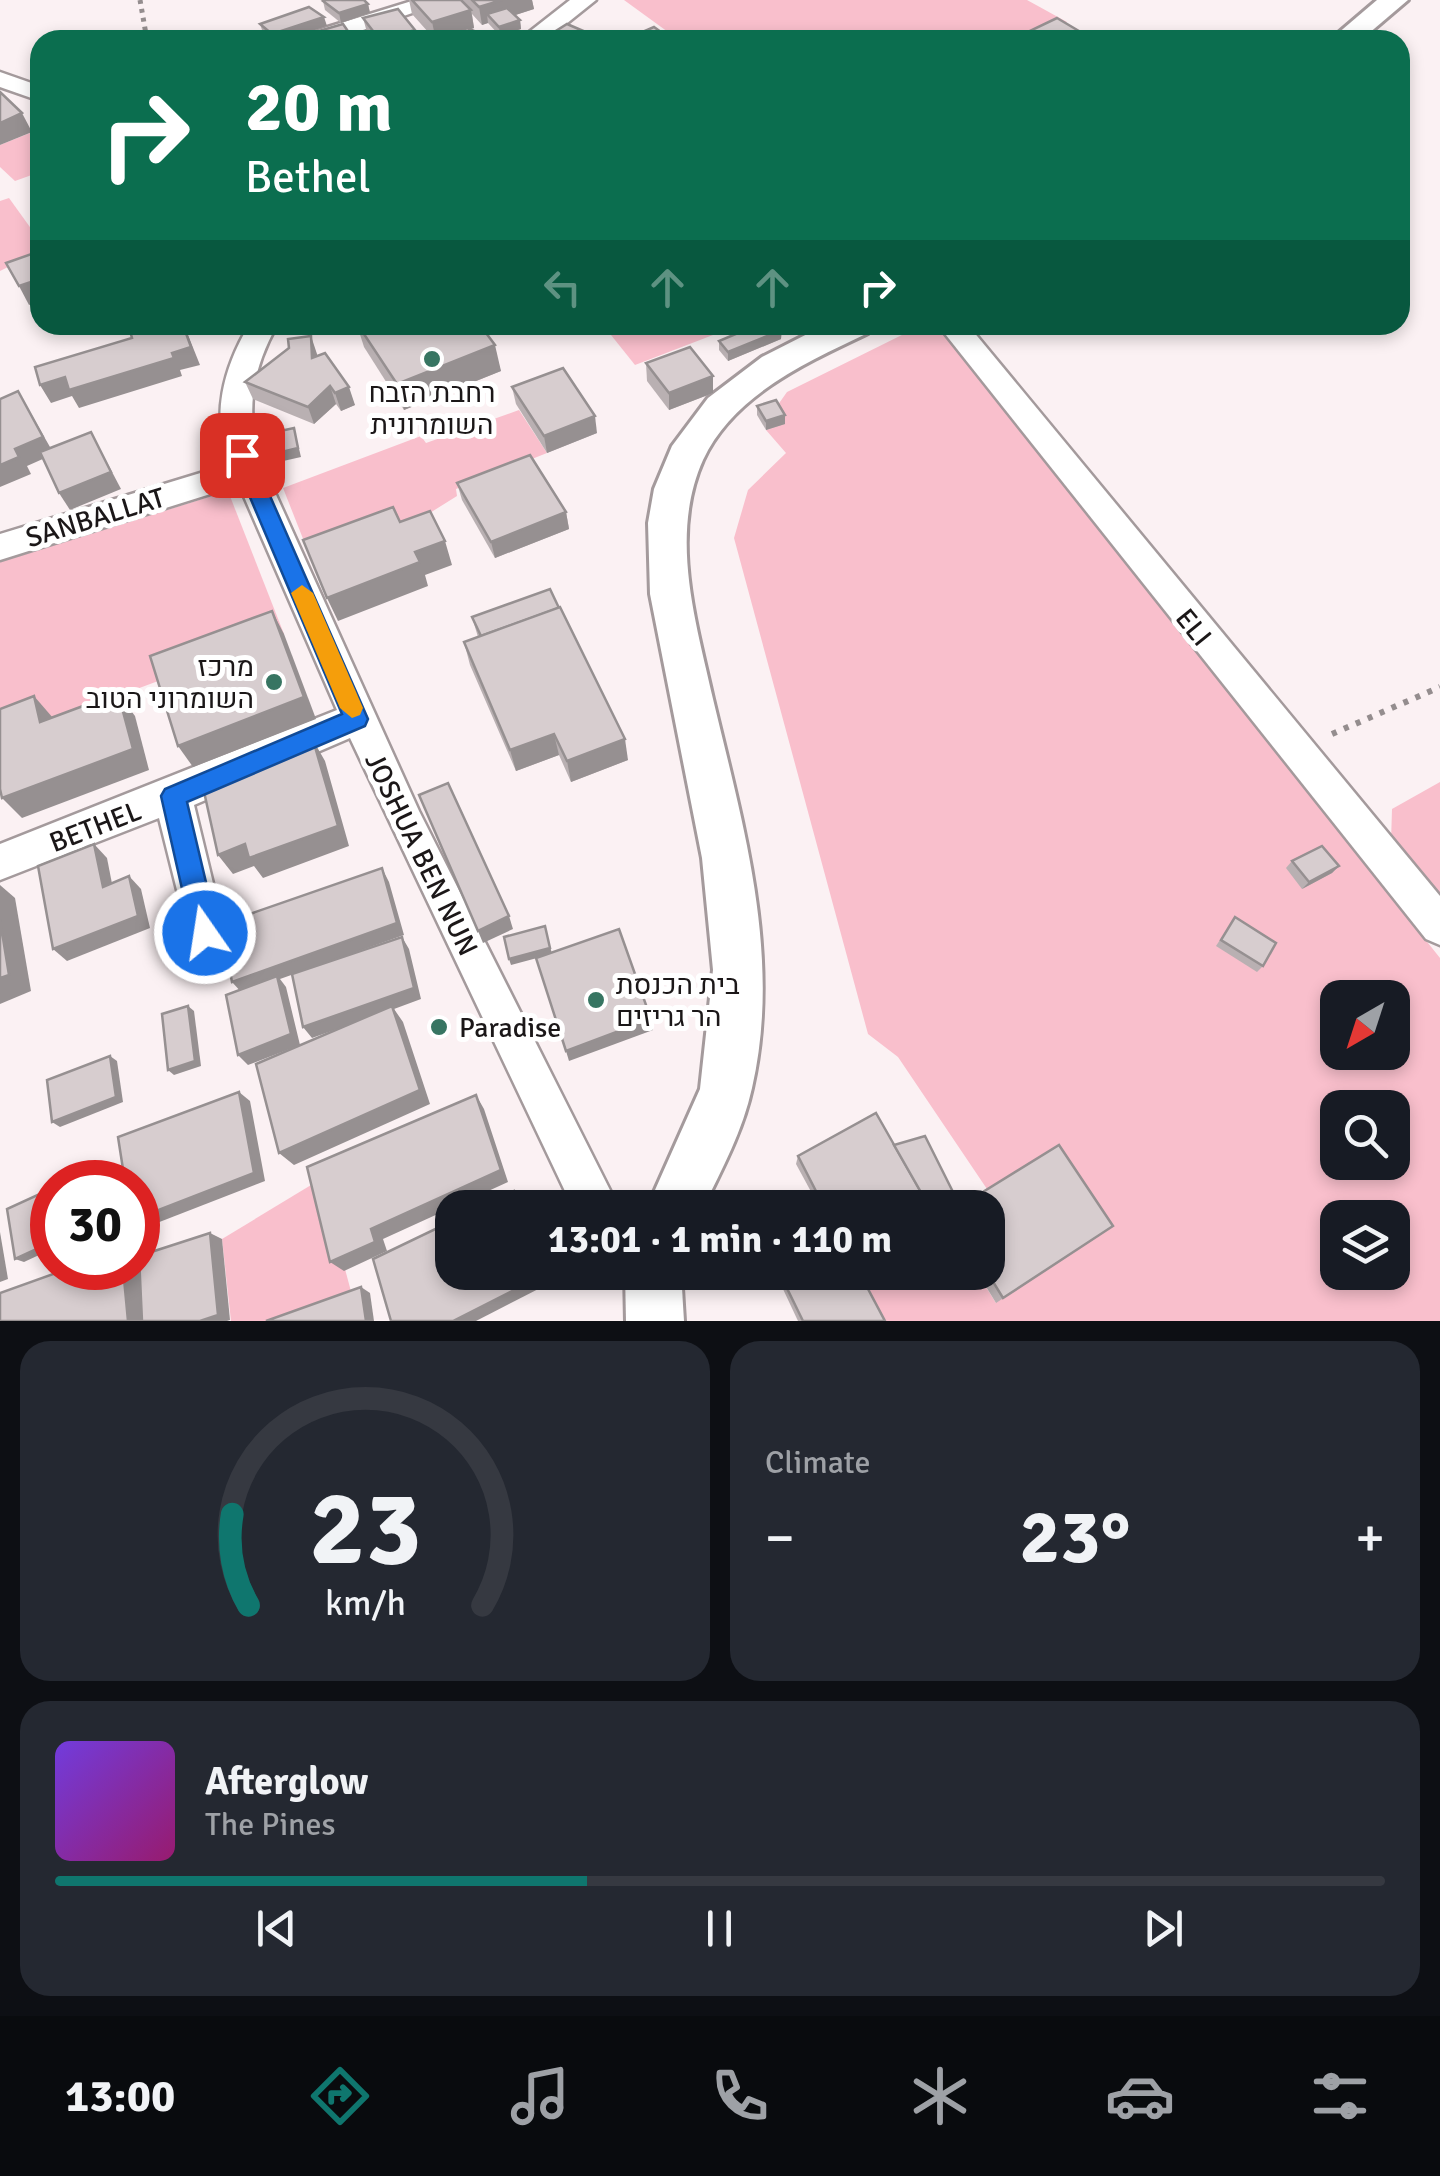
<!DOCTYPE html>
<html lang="en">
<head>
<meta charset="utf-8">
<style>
	body { margin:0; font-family:Signika,Heebo,sans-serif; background:#242831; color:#f1f3f6; height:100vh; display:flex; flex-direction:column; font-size:38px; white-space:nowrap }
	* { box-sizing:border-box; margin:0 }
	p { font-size:32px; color:#9ea1a6 }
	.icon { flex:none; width:55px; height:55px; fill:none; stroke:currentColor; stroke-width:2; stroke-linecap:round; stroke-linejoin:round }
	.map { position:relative; height:1321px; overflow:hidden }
	.side { display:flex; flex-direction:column; gap:20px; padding:20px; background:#0d0f14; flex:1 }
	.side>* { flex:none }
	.hud { position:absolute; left:30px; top:30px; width:1380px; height:305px; border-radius:30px; box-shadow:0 5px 15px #0003; background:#0b6e4f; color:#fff; overflow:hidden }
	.needle { width:65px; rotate:219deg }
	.fabs { position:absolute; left:1320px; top:980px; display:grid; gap:20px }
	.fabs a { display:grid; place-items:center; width:90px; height:90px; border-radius:20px; background:#171b24; box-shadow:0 5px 15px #0003; font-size:50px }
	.speed { position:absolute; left:30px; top:1160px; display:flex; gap:20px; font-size:50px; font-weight:700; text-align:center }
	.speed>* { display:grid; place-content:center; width:130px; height:130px; border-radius:50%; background:#171b24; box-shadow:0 5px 15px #0003; line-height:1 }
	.speed .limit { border:15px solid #d22; background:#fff; color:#111 }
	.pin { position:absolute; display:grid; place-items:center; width:85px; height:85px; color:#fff; margin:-42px; border-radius:20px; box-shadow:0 5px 15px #0006 }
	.me { position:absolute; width:110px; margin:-55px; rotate:347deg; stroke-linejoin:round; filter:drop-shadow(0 0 8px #0008) }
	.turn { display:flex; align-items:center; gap:35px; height:210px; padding:0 50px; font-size:45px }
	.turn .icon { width:130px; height:130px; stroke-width:2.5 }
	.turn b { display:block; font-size:70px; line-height:85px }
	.lanes { display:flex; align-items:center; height:95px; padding:0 50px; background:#0003; justify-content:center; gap:50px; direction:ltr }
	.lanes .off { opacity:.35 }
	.big { font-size:75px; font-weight:700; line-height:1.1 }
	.side .card { flex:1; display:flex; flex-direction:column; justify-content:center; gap:15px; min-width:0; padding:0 35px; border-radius:30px; background:#242831 }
	.side .dial { align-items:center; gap:0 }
	.dial svg { height:260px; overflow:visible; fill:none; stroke:#363941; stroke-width:7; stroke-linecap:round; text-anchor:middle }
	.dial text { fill:#f1f3f6; stroke:none }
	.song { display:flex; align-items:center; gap:30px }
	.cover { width:120px; height:120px; border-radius:15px; background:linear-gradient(135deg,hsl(260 70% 55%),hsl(320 70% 35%)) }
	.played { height:10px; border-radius:5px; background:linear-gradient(90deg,#0f766e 40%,#363941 40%) }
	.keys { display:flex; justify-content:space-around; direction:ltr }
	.heat { display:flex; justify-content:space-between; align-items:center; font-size:55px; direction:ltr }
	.side .tiles { flex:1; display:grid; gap:20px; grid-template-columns:1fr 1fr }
	.card:last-child { grid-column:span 2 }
	.trip { position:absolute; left:435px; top:1190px; width:570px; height:100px; border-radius:30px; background:#171b24; box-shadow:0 5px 15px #0003; font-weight:700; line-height:100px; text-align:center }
	.dock { display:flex; height:160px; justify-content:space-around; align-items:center; background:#090b0e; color:#9ea1a6 }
	.dock .icon { width:70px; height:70px }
	.dock .selected { color:#0f766e }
	.dock b { font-size:45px; color:#f1f3f6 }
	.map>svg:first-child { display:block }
</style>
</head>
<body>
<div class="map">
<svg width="1440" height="1321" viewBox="0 0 1440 1321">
	<rect width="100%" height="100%" fill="#fbf1f3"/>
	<g fill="#f9bfcc" fill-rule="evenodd">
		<polygon points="624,0 1027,0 1067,22 1024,40 679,40"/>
		<polygon points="40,129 40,172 15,181 0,167 0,145"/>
		<polygon points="9,198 40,241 40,251 0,271 0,201"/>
		<polygon points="603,325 739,325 635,365"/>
		<path d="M922 325H936L1440 958V1321H879L853 1273H977L996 1303 989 1192 898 1057 868 1034 734 538 748 490 786 453 766 430 784 424 775 409 787 392ZM1338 998H1392V1052H1338ZM1338 1108H1392V1162H1338ZM1338 1218H1392V1272H1338Z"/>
		<polygon points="519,410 547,453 456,489 457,496 401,531 313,564 283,488 421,436 426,443"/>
		<polygon points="228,491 284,634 0,740 0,562"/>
		<polygon points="1440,782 1440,901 1391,842 1392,809"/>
		<polygon points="321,1179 353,1299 292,1321 231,1321 222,1239"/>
	</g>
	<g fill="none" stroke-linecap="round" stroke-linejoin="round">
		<defs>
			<g id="minor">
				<polygon points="415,0 450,0 334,40 298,40 302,35"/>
				<polygon points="570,0 596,0 546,40 519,40"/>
				<polygon points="0,72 40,86 40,101 0,87"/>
				<path d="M249 325H277C253 368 246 407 258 455L419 811 619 1208H573L350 738 194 805 225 933 219 946 205 952 191 946 159 818 0 880V844L337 710 239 485 0 560V534L230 464C210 417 224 367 249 325Z"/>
				<polygon points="938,325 968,325 1440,896 1440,945 1426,939"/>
			</g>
			<g id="tertiary">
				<polygon points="1377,0 1408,0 1361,40 1330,40"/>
				<path d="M825 325H873L868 333C807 362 733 395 703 460 669 536 696 622 713 699 743 825 782 957 752 1088 743 1130 722 1169 703 1208H647L700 1089 713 970 702 858 650 594 648 523 654 489 672 446 708 398 762 357Z"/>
				<polygon points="625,1272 681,1272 684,1321 626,1321"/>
			</g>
		</defs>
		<use href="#minor" stroke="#a49a9c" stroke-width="5"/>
		<use href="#tertiary" stroke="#a49a9c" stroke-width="6"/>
		<polyline stroke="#948d8e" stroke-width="5" stroke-dasharray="4 5" stroke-linecap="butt" points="140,0 147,40"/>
		<polyline stroke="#948d8e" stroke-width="6" stroke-dasharray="5 8" stroke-linecap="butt" points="1332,734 1440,687"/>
		<use href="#minor" fill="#fff" fill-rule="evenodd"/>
		<use href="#tertiary" fill="#fff" fill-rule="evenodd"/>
	</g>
	<g fill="#b9b0b2">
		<polygon points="409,0 532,0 534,9 515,15 520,20 521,29 500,36 488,23 482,25 472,14 474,28 443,38 446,40 370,40 368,36 363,18 415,30 417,39 429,33 412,14"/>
		<polygon points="323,1 368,4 370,13 341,23 325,10"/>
		<polygon points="260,24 327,26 284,40 271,40 263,33"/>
		<polygon points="357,325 480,325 501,371 404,410 364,347"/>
		<polygon points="781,339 728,361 719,350 719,341"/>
		<polygon points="317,354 317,356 355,405 341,411 336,404 314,424 253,399 245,382"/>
		<polygon points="646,363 713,376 713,393 669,410 647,381"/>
		<polygon points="512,387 597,433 547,453 516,404"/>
		<polygon points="757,406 785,424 766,430 757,415"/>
		<polygon points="457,483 566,512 569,529 495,558 462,500"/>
		<polygon points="472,617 628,760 571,782 559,755 516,771 470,665 464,642 478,637"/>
		<polygon points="1292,861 1339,866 1332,873 1302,889 1286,868"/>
		<polygon points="1235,917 1263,966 1257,972 1216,946"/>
		<polygon points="894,1145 955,1196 952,1200 815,1199 796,1164 798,1156"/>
		<polygon points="1113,1226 996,1303 977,1272 988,1272"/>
		<polygon points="775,1272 859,1272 885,1321 798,1321"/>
	</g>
	<g fill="#969091">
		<polygon points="502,0 532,0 534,9 494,22 487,14 488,23 482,25 479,7"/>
		<polygon points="368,4 370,13 341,23 339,13"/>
		<polygon points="471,10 474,28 436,40 432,22"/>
		<polygon points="324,17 327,26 284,40 274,40 272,34"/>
		<polygon points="520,20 521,29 500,36 499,27"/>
		<polygon points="415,30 417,40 382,40"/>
		<polygon points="22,113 32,132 0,145 0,123"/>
		<polygon points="40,279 40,301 29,305 19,286"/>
		<polygon points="184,325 200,365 180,370 182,376 79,408 72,396 51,403 40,385 65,377 172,353"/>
		<polygon points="782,330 781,339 728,361 728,352"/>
		<polygon points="311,336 317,354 319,376 312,358"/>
		<polygon points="495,345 501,371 404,410 397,384"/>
		<polygon points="713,376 713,393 669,410 669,393"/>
		<polygon points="330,386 336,404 314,424 308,407"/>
		<polygon points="349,387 355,405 341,411 335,393"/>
		<polygon points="18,391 54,454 27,466 31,474 0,487 0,465 15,449"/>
		<polygon points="785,415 785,424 766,430 766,421"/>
		<polygon points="595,416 597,433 547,453 544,436"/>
		<polygon points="294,428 301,457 261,466 257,458"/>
		<polygon points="91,432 121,489 70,510 59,493"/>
		<polygon points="566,512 569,529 495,558 491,542"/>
		<polygon points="445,541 452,565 425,575 428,586 338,621 327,598 415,552"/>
		<polygon points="272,611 284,634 316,719 193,767 178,746"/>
		<polygon points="118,693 135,716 149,770 22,818 2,798"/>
		<polygon points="34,696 53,718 40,722"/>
		<polygon points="554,734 559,755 516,771 510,750"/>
		<polygon points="625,739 628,760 571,782 567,761"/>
		<polygon points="313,740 325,761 349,846 263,878 254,866 233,874 218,855"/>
		<polygon points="94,844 107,858 115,899 103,887"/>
		<polygon points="1339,866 1332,873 1302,889 1309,882"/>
		<polygon points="382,868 389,882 404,935 280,979 286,987 300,1045 248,1065 238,1055 242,993 232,982"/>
		<polygon points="129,876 141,889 150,928 67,961 53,949"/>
		<polygon points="0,885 15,898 31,991 0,1004"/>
		<polygon points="509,916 513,929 483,943 478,931"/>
		<polygon points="545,926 552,954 511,965 509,959"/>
		<polygon points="402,937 409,949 421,999 394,1009 403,1022 430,1104 294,1165 279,1153 393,1009 312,1038 303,1027"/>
		<polygon points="188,1006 194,1011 201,1066 174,1075 168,1070"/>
		<polygon points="651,1019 653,1030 569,1061 566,1051"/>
		<polygon points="110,1056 117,1061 123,1102 60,1127 52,1122"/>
		<polygon points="239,1092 250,1101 265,1181 144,1228 138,1224 138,1218"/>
		<polygon points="476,1095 484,1109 508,1182 383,1239 387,1251 344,1271 330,1262"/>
		<polygon points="44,1192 52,1197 52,1237"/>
		<polygon points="0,1232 8,1279 0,1282"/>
		<polygon points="210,1233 222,1239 230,1320 227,1321 200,1321"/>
		<polygon points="52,1242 52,1249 24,1262 15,1259"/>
		<polygon points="138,1256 142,1258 149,1321 128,1321 123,1268 138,1268"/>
		<polygon points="545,1272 548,1272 552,1282 476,1321 453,1321"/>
		<polygon points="361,1287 370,1293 374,1321 366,1321"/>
	</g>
	<g fill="#d7cdcf" stroke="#969091" stroke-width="2.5">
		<polygon points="325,0 364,0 368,4 339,13 323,1"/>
		<polygon points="412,0 461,0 471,10 432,22"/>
		<polygon points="472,0 502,0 479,7"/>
		<polygon points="309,7 324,17 272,34 260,24"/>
		<polygon points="507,8 520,20 499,27 487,14"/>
		<polygon points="398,9 415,30 380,40 363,18"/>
		<polygon points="1057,18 1094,40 1067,40 1063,38 1059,40 1011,40"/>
		<polygon points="343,24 354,40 301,40 298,37"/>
		<polygon points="567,24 602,39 565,40 551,34"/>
		<polygon points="654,27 672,40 624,40"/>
		<polygon points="467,28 495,40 449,40"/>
		<polygon points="431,32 446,40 416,40"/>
		<polygon points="550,33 565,40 539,40"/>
		<polygon points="0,92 22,113 0,123"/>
		<polygon points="40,251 40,279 19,286 6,263"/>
		<polygon points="151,325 183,325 191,347 172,353 174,358 69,390 65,377 40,385 35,367 132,338 130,331"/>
		<polygon points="358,325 480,325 495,345 397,384"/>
		<polygon points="757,325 778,325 782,330 728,352 719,341"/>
		<polygon points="311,336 312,358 325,353 349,387 335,393 330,386 308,407 245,382 289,348 288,339"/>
		<polygon points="690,347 713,376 669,393 646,363"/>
		<polygon points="563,368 595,416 544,436 512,387"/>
		<polygon points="18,391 43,437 15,449 19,457 0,465 0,399"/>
		<polygon points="776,400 785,415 766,421 757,406"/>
		<polygon points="294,428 298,448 257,458 253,437"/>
		<polygon points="91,432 111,472 59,493 40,452"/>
		<polygon points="530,455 566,512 491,542 457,483"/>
		<polygon points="393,507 400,522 430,511 445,541 415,552 420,562 327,598 303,540"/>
		<polygon points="550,589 559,608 481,636 472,617"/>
		<polygon points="560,607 625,739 567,761 554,734 510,750 464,642"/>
		<polygon points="272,611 304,697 178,746 150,656"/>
		<polygon points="118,693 133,749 2,798 0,789 0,709 34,696 40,722"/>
		<polygon points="313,740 338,826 249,858 245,844 218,855 201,778"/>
		<polygon points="448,783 509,916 478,931 419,795"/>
		<polygon points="94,844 103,887 129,876 138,916 53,949 38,866"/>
		<polygon points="1322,846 1339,866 1309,882 1292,861"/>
		<polygon points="382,868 397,923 232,982 221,924"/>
		<polygon points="1235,917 1276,943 1263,966 1221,940"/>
		<polygon points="0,920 9,975 0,978"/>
		<polygon points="545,926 550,948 509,959 504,937"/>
		<polygon points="619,929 651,1019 566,1051 536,958"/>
		<polygon points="402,937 414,988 303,1027 292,974"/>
		<polygon points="277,976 291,1034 238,1055 226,995"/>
		<polygon points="188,1006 195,1061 168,1070 162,1014"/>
		<polygon points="392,1006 420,1090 279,1153 256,1064"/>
		<polygon points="110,1056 116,1097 52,1122 47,1080"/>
		<polygon points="239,1092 254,1173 138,1218 138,1182 125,1182 118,1137"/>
		<polygon points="476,1095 501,1170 371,1229 375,1242 330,1262 307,1167"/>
		<polygon points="876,1113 930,1208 800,1208 819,1197 798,1156"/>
		<polygon points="925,1136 955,1196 943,1208 930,1208 894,1145"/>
		<polygon points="1059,1145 1113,1226 1003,1298 987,1272 988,1208 957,1208"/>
		<polygon points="514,1191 520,1208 479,1208"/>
		<polygon points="44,1192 52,1242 15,1259 7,1209"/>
		<polygon points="452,1221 452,1272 545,1272 546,1274 453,1321 391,1321 373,1259"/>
		<polygon points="210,1233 218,1315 200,1321 142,1321 139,1256"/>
		<polygon points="70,1268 123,1268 128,1321 0,1321 0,1293"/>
		<polygon points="779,1272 859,1272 885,1321 803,1321"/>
		<polygon points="361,1287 366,1321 266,1321"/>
	</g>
	<polygon fill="#1a73e8" stroke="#114b97" stroke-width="2.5" points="242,448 252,455 368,719 365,726 187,802 218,933 214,942 205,945 196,942 192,933 161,796 165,789 342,714 232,455"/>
	<polygon fill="#f59e0b" points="302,585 313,593 363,708 360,715 352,718 340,708 291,593"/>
	<g fill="#377562" stroke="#fff" stroke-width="4">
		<circle cx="432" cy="359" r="10"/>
		<circle cx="274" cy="682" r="10"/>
		<circle cx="596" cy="1000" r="10"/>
		<circle cx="439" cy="1027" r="10"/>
	</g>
	<g text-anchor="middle" stroke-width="10" stroke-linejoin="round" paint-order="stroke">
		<g font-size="28" fill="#1b1718" stroke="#fff" text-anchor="start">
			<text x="432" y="402" text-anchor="middle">רחבת הזבח<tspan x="432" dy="32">השומרונית</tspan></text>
			<text x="254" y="676" text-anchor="end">מרכז<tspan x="254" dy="32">השומרוני הטוב</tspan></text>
			<text x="616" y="994">בית הכנסת<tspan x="616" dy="32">הר גריזים</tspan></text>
			<text x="459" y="1037">Paradise</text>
		</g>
		<g font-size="28" fill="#1b1718" stroke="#fff">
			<text transform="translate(95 517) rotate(-17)" y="10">SANBALLAT</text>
			<text transform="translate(1194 627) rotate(51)" y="10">ELI</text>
			<text transform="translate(95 826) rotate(-21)" y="10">BETHEL</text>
			<text transform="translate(422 854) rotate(64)" y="10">JOSHUA BEN NUN</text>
		</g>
	</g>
</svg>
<div class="fabs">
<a><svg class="needle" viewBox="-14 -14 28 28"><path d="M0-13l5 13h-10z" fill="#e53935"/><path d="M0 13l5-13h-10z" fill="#9ea1a6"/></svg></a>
<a><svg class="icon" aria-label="search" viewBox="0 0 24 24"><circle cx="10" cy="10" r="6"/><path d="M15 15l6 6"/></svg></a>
<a><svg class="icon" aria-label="layers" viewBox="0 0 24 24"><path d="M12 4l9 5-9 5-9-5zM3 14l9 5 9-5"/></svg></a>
</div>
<div class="speed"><div class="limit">30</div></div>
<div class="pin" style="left:242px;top:455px;background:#d93025"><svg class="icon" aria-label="arrive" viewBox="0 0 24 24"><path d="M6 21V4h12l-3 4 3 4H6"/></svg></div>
<svg class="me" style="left:205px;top:933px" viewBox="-20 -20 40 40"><circle r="17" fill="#1a73e8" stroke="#fff" stroke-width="3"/><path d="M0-11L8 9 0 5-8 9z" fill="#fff"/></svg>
<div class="trip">13:01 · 1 min · 110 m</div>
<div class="hud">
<div class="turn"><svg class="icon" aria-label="right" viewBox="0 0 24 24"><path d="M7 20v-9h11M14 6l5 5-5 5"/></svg><div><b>20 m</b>Bethel</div></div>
<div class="lanes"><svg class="icon off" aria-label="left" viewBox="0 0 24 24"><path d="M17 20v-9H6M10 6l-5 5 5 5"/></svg><svg class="icon off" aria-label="ahead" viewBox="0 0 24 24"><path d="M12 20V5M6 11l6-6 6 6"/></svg><svg class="icon off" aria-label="ahead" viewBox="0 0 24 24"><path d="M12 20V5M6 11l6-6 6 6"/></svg><svg class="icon" aria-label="right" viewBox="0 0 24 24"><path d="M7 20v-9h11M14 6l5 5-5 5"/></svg></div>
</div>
</div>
<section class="side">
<div class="tiles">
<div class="card dial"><svg viewBox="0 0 100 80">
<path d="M14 69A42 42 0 1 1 86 69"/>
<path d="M14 69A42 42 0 0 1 9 41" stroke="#0f766e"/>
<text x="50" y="56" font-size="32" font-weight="700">23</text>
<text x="50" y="72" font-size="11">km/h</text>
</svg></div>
<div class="card"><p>Climate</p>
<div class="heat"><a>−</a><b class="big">23°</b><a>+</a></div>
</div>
<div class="card">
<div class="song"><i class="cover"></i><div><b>Afterglow</b><p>The Pines</p></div></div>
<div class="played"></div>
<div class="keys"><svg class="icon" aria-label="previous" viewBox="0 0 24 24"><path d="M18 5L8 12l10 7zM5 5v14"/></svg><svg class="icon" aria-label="pause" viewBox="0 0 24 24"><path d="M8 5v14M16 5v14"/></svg><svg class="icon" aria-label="next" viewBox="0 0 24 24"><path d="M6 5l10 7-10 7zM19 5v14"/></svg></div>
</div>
</div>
</section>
<nav class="dock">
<b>13:00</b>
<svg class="icon selected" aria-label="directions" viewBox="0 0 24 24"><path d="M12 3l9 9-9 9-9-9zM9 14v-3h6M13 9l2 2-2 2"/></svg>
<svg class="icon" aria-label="music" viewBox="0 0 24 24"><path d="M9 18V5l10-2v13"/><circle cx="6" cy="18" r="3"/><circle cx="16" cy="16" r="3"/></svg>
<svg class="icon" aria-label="phone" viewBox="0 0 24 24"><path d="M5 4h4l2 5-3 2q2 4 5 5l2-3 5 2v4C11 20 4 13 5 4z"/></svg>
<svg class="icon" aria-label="climate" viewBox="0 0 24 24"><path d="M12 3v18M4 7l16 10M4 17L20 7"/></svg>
<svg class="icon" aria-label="car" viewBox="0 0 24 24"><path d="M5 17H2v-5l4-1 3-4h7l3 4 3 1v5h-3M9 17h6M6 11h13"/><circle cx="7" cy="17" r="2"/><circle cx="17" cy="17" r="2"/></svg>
<svg class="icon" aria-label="filters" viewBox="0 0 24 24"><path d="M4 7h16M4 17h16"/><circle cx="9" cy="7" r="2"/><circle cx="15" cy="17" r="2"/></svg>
</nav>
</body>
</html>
